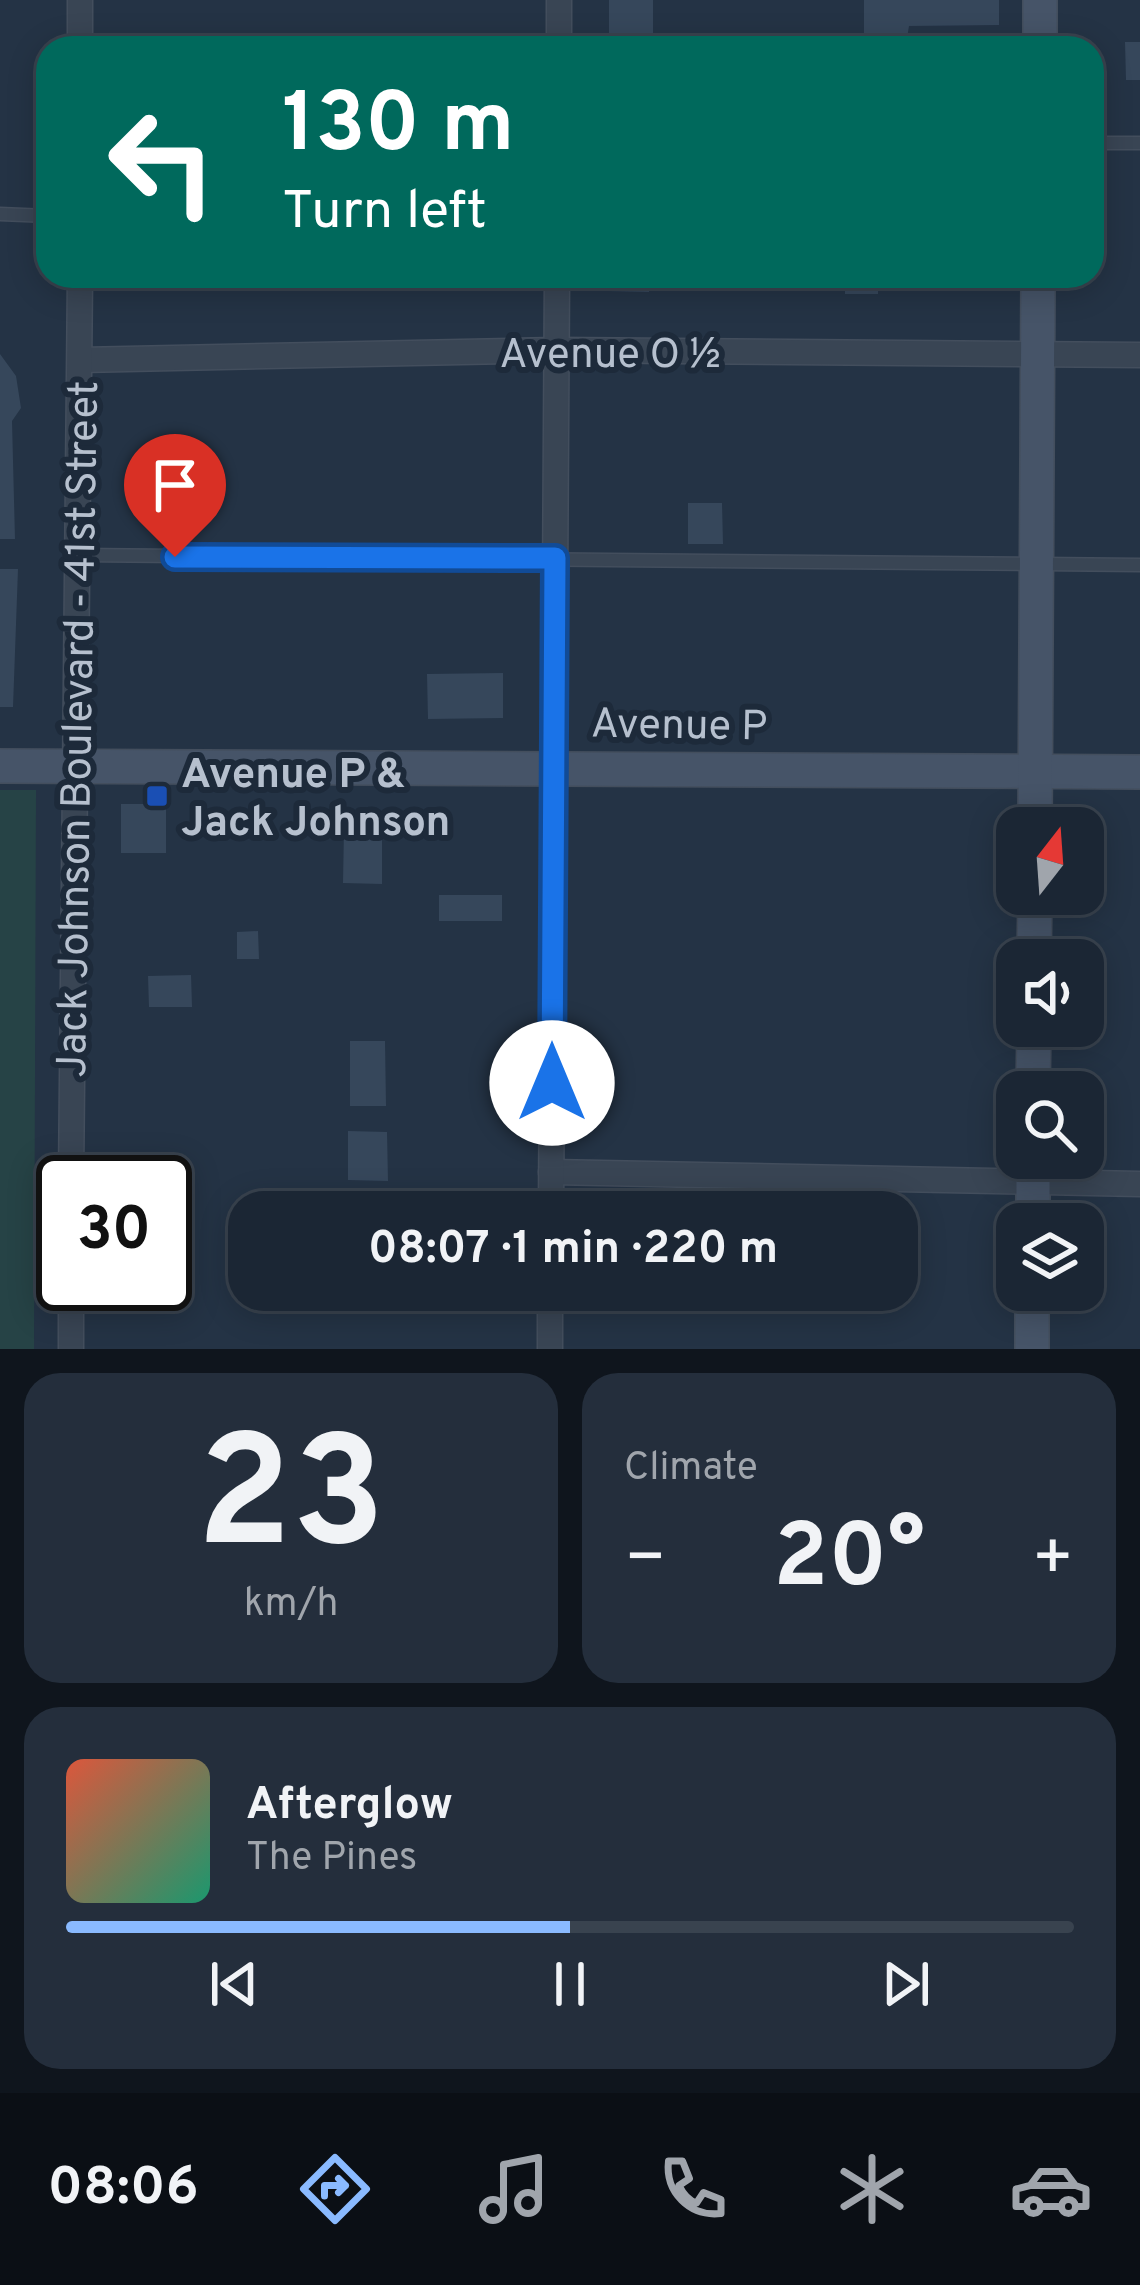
<!DOCTYPE html>
<html lang="en">
<head>
<meta charset="utf-8">
<style>
	body { margin:0; font-family:Overpass,sans-serif; background:#242e3c; color:#f1f3f6; height:100vh; display:flex; flex-direction:column; font-size:45px; white-space:nowrap }
	* { box-sizing:border-box; margin:0 }
	p { font-size:39px; color:#a0a5ac }
	.icon { flex:none; width:66px; height:66px; fill:none; stroke:currentColor; stroke-width:2; stroke-linecap:round; stroke-linejoin:round }
	.map { position:relative; height:1349px; overflow:hidden }
	.sheet { display:flex; flex-direction:column; gap:24px; padding:24px; background:#0f151d; flex:1 }
	.sheet>* { flex:none }
	.banner { position:absolute; left:36px; top:36px; width:1068px; height:252px; border-radius:36px; box-shadow:0 6px 30px #0003,0 0 0 3px #39434f; background:#00695c; color:#fff; overflow:hidden }
	.needle { width:78px; rotate:17deg }
	.buttons { position:absolute; left:996px; top:807px; display:grid; gap:24px }
	.buttons a { display:grid; place-items:center; width:108px; height:108px; border-radius:24px; background:#1b2634; box-shadow:0 6px 30px #0003,0 0 0 3px #39434f; font-size:60px }
	.speed { position:absolute; left:36px; top:1155px; display:flex; gap:24px; font-size:60px; font-weight:700; text-align:center }
	.speed>* { display:grid; place-content:center; width:156px; height:156px; border-radius:50%; background:#1b2634; box-shadow:0 6px 30px #0003,0 0 0 3px #39434f; line-height:1 }
	.speed .limit { border:6px solid #111; border-radius:18px; background:#fff; color:#111 }
	.pin { position:absolute; display:grid; place-items:center; width:102px; height:102px; color:#fff; margin:-123px -51px; border-radius:50% 50% 50% 0; rotate:-45deg; box-shadow:0 0 12px #0007 }
	.pin .icon { rotate:45deg }
	.me { position:absolute; width:132px; margin:-66px; rotate:0deg; stroke-linejoin:round; filter:drop-shadow(0 0 9px #0008) }
	.turn { display:flex; align-items:center; gap:42px; height:252px; padding:0 48px; font-size:54px }
	.turn .icon { width:156px; height:156px; stroke-width:2.5 }
	.turn b { display:block; font-size:84px; line-height:102px }
	.big { font-size:90px; font-weight:700; line-height:1.1 }
	.sheet .card { flex:1; display:flex; flex-direction:column; justify-content:center; gap:18px; min-width:0; padding:0 42px; border-radius:36px; background:#242e3c }
	.sheet .dial { align-items:center; gap:0 }
	.dial b { font-size:156px; line-height:1 }
	.song { display:flex; align-items:center; gap:36px }
	.cover { width:144px; height:144px; border-radius:18px; background:linear-gradient(135deg,hsl(10 70% 55%),hsl(160 70% 35%)) }
	.played { height:12px; border-radius:6px; background:linear-gradient(90deg,#8abaff 50%,#39434f 50%) }
	.keys { display:flex; justify-content:space-around; direction:ltr }
	.heat { display:flex; justify-content:space-between; align-items:center; font-size:66px; direction:ltr }
	.sheet .tiles { flex:1; display:grid; gap:24px; grid-template-columns:1fr 1fr }
	.card:last-child { grid-column:span 2 }
	.trip { position:absolute; left:228px; top:1191px; width:690px; height:120px; border-radius:36px; background:#1b2634; box-shadow:0 6px 30px #0003,0 0 0 3px #39434f; font-weight:700; line-height:120px; text-align:center }
	.dock { display:flex; height:192px; justify-content:space-around; align-items:center; background:#0b0f15; color:#a0a5ac }
	.dock .icon { width:84px; height:84px }
	.dock .current { color:#8abaff }
	.dock b { font-size:54px; color:#f1f3f6 }
	.map>svg:first-child { display:block }
</style>
</head>
<body>
<div class="map">
<svg width="1140" height="1349" viewBox="0 0 1140 1349">
	<rect width="100%" height="100%" fill="#243345"/>
	<polygon fill="#264346" points="0,790 36,790 34,1349 0,1349"/>
	<g fill="#36475b">
		<rect x="609" y="0" width="44" height="48"/>
		<polygon points="864,0 999,0 999,25 909,26 907,38 864,38"/>
		<polygon points="1125,42 1140,42 1140,80 1126,80"/>
		<polygon points="609,276 650,276 649,292 608,291"/>
		<rect x="845" y="276" width="33" height="18"/>
		<polygon points="0,354 16,376 21,408 12,421 15,539 0,539"/>
		<polygon points="688,503 722,503 723,544 688,544"/>
		<polygon points="0,569 18,569 13,707 0,707"/>
		<polygon points="503,673 503,718 428,719 427,674"/>
		<rect x="121" y="804" width="45" height="49"/>
		<polygon points="344,829 382,829 382,884 343,883"/>
		<rect x="439" y="895" width="63" height="26"/>
		<polygon points="258,931 259,959 237,959 237,932"/>
		<polygon points="191,975 192,1007 149,1007 148,976"/>
		<polygon points="350,1041 385,1041 386,1106 350,1106"/>
		<polygon points="348,1131 387,1132 388,1181 348,1180"/>
	</g>
	<g fill="none" stroke-linecap="round" stroke-linejoin="round">
		<defs>
			<g id="service">
				<polyline points="1092,143 1140,143"/>
				<polyline points="0,214 48,216"/>
				<polyline points="79,555 1140,565"/>
			</g>
			<g id="minor">
				<polyline points="80,0 80,48"/>
				<polyline points="559,48 559,0"/>
				<polyline points="80,360 556,350 1140,355"/>
				<polyline points="551,1172 1140,1184"/>
				<polyline points="71,1182 80,276"/>
				<polyline points="551,1212 557,276"/>
				<polyline points="71,1349 71,1284"/>
				<polyline points="550,1349 550,1290"/>
			</g>
			<g id="secondary">
				<polyline points="1040,48 1040,0"/>
				<polyline points="0,766 1140,772"/>
				<polyline points="1035,828 1038,276"/>
				<polyline points="1034,960 1035,894"/>
				<polyline points="1033,1092 1034,1026"/>
				<polyline points="1033,1224 1033,1158"/>
				<polyline points="1032,1349 1032,1290"/>
			</g>
		</defs>
		<use href="#service" stroke="#434e5d" stroke-width="15"/>
		<use href="#minor" stroke="#434e5d" stroke-width="27"/>
		<use href="#secondary" stroke="#434e5d" stroke-width="36"/>
		<use href="#service" stroke="#394554" stroke-width="12"/>
		<use href="#minor" stroke="#394554" stroke-width="24"/>
		<use href="#secondary" stroke="#465468" stroke-width="33"/>
	</g>
	<g fill="none" stroke-linecap="round" stroke-linejoin="round">
		<defs>
			<polyline id="route" points="175,557 555,558 552,1083"/>
		</defs>
		<use href="#route" stroke="#114b97" stroke-width="30"/>
		<use href="#route" stroke="#1a73e8" stroke-width="21"/>
	</g>
	<rect fill="#1a4fb4" stroke="#1d2a3a" stroke-width="4.5" x="145" y="784" width="24" height="24" rx="6"/>
	<g text-anchor="middle" stroke-width="12" stroke-linejoin="round" paint-order="stroke">
		<g font-size="42" fill="#b6c0ce" stroke="#1d2a3a">
			<text x="610" y="367">Avenue O ½</text>
			<text transform="translate(679 723) rotate(1)" y="15">Avenue P</text>
			<text transform="translate(76 729) rotate(-89)" y="15">Jack Johnson Boulevard - 41st Street</text>
		</g>
		<g font-size="42" font-weight="bold" fill="#b6c0ce" stroke="#1d2a3a" text-anchor="start">
			<text x="181" y="787">Avenue P &amp;<tspan x="181" dy="48">Jack Johnson</tspan></text>
		</g>
	</g>
</svg>
<div class="buttons">
<a><svg class="needle" viewBox="-14 -14 28 28"><path d="M0-13l5 13h-10z" fill="#e53935"/><path d="M0 13l5-13h-10z" fill="#a0a5ac"/></svg></a>
<a><svg class="icon" aria-label="sound" viewBox="0 0 24 24"><path d="M4 9h4l5-4v14l-5-4H4zM17 9q2 3 0 6"/></svg></a>
<a><svg class="icon" aria-label="search" viewBox="0 0 24 24"><circle cx="10" cy="10" r="6"/><path d="M15 15l6 6"/></svg></a>
<a><svg class="icon" aria-label="layers" viewBox="0 0 24 24"><path d="M12 4l9 5-9 5-9-5zM3 14l9 5 9-5"/></svg></a>
</div>
<div class="speed"><div class="limit">30</div></div>
<div class="pin" style="left:175px;top:557px;background:#d93025"><svg class="icon" aria-label="arrive" viewBox="0 0 24 24"><path d="M6 21V4h12l-3 4 3 4H6"/></svg></div>
<svg class="me" style="left:552px;top:1083px" viewBox="-20 -20 40 40"><circle r="19" fill="#fff"/><path d="M0-13L10 11 0 6-10 11z" fill="#1a73e8"/></svg>
<div class="trip">08:07 · 1 min · 220 m</div>
<div class="banner">
<div class="turn"><svg class="icon" aria-label="left" viewBox="0 0 24 24"><path d="M17 20v-9H6M10 6l-5 5 5 5"/></svg><div><b>130 m</b>Turn left</div></div>
</div>
</div>
<section class="sheet">
<div class="tiles">
<div class="card dial"><b>23</b><p>km/h</p></div>
<div class="card"><p>Climate</p>
<div class="heat"><a>−</a><b class="big">20°</b><a>+</a></div>
</div>
<div class="card">
<div class="song"><i class="cover"></i><div><b>Afterglow</b><p>The Pines</p></div></div>
<div class="played"></div>
<div class="keys"><svg class="icon" aria-label="previous" viewBox="0 0 24 24"><path d="M18 5L8 12l10 7zM5 5v14"/></svg><svg class="icon" aria-label="pause" viewBox="0 0 24 24"><path d="M8 5v14M16 5v14"/></svg><svg class="icon" aria-label="next" viewBox="0 0 24 24"><path d="M6 5l10 7-10 7zM19 5v14"/></svg></div>
</div>
</div>
</section>
<nav class="dock">
<b>08:06</b>
<svg class="icon current" aria-label="directions" viewBox="0 0 24 24"><path d="M12 3l9 9-9 9-9-9zM9 14v-3h6M13 9l2 2-2 2"/></svg>
<svg class="icon" aria-label="music" viewBox="0 0 24 24"><path d="M9 18V5l10-2v13"/><circle cx="6" cy="18" r="3"/><circle cx="16" cy="16" r="3"/></svg>
<svg class="icon" aria-label="phone" viewBox="0 0 24 24"><path d="M5 4h4l2 5-3 2q2 4 5 5l2-3 5 2v4C11 20 4 13 5 4z"/></svg>
<svg class="icon" aria-label="climate" viewBox="0 0 24 24"><path d="M12 3v18M4 7l16 10M4 17L20 7"/></svg>
<svg class="icon" aria-label="car" viewBox="0 0 24 24"><path d="M5 17H2v-5l4-1 3-4h7l3 4 3 1v5h-3M9 17h6M6 11h13"/><circle cx="7" cy="17" r="2"/><circle cx="17" cy="17" r="2"/></svg>
</nav>
</body>
</html>
